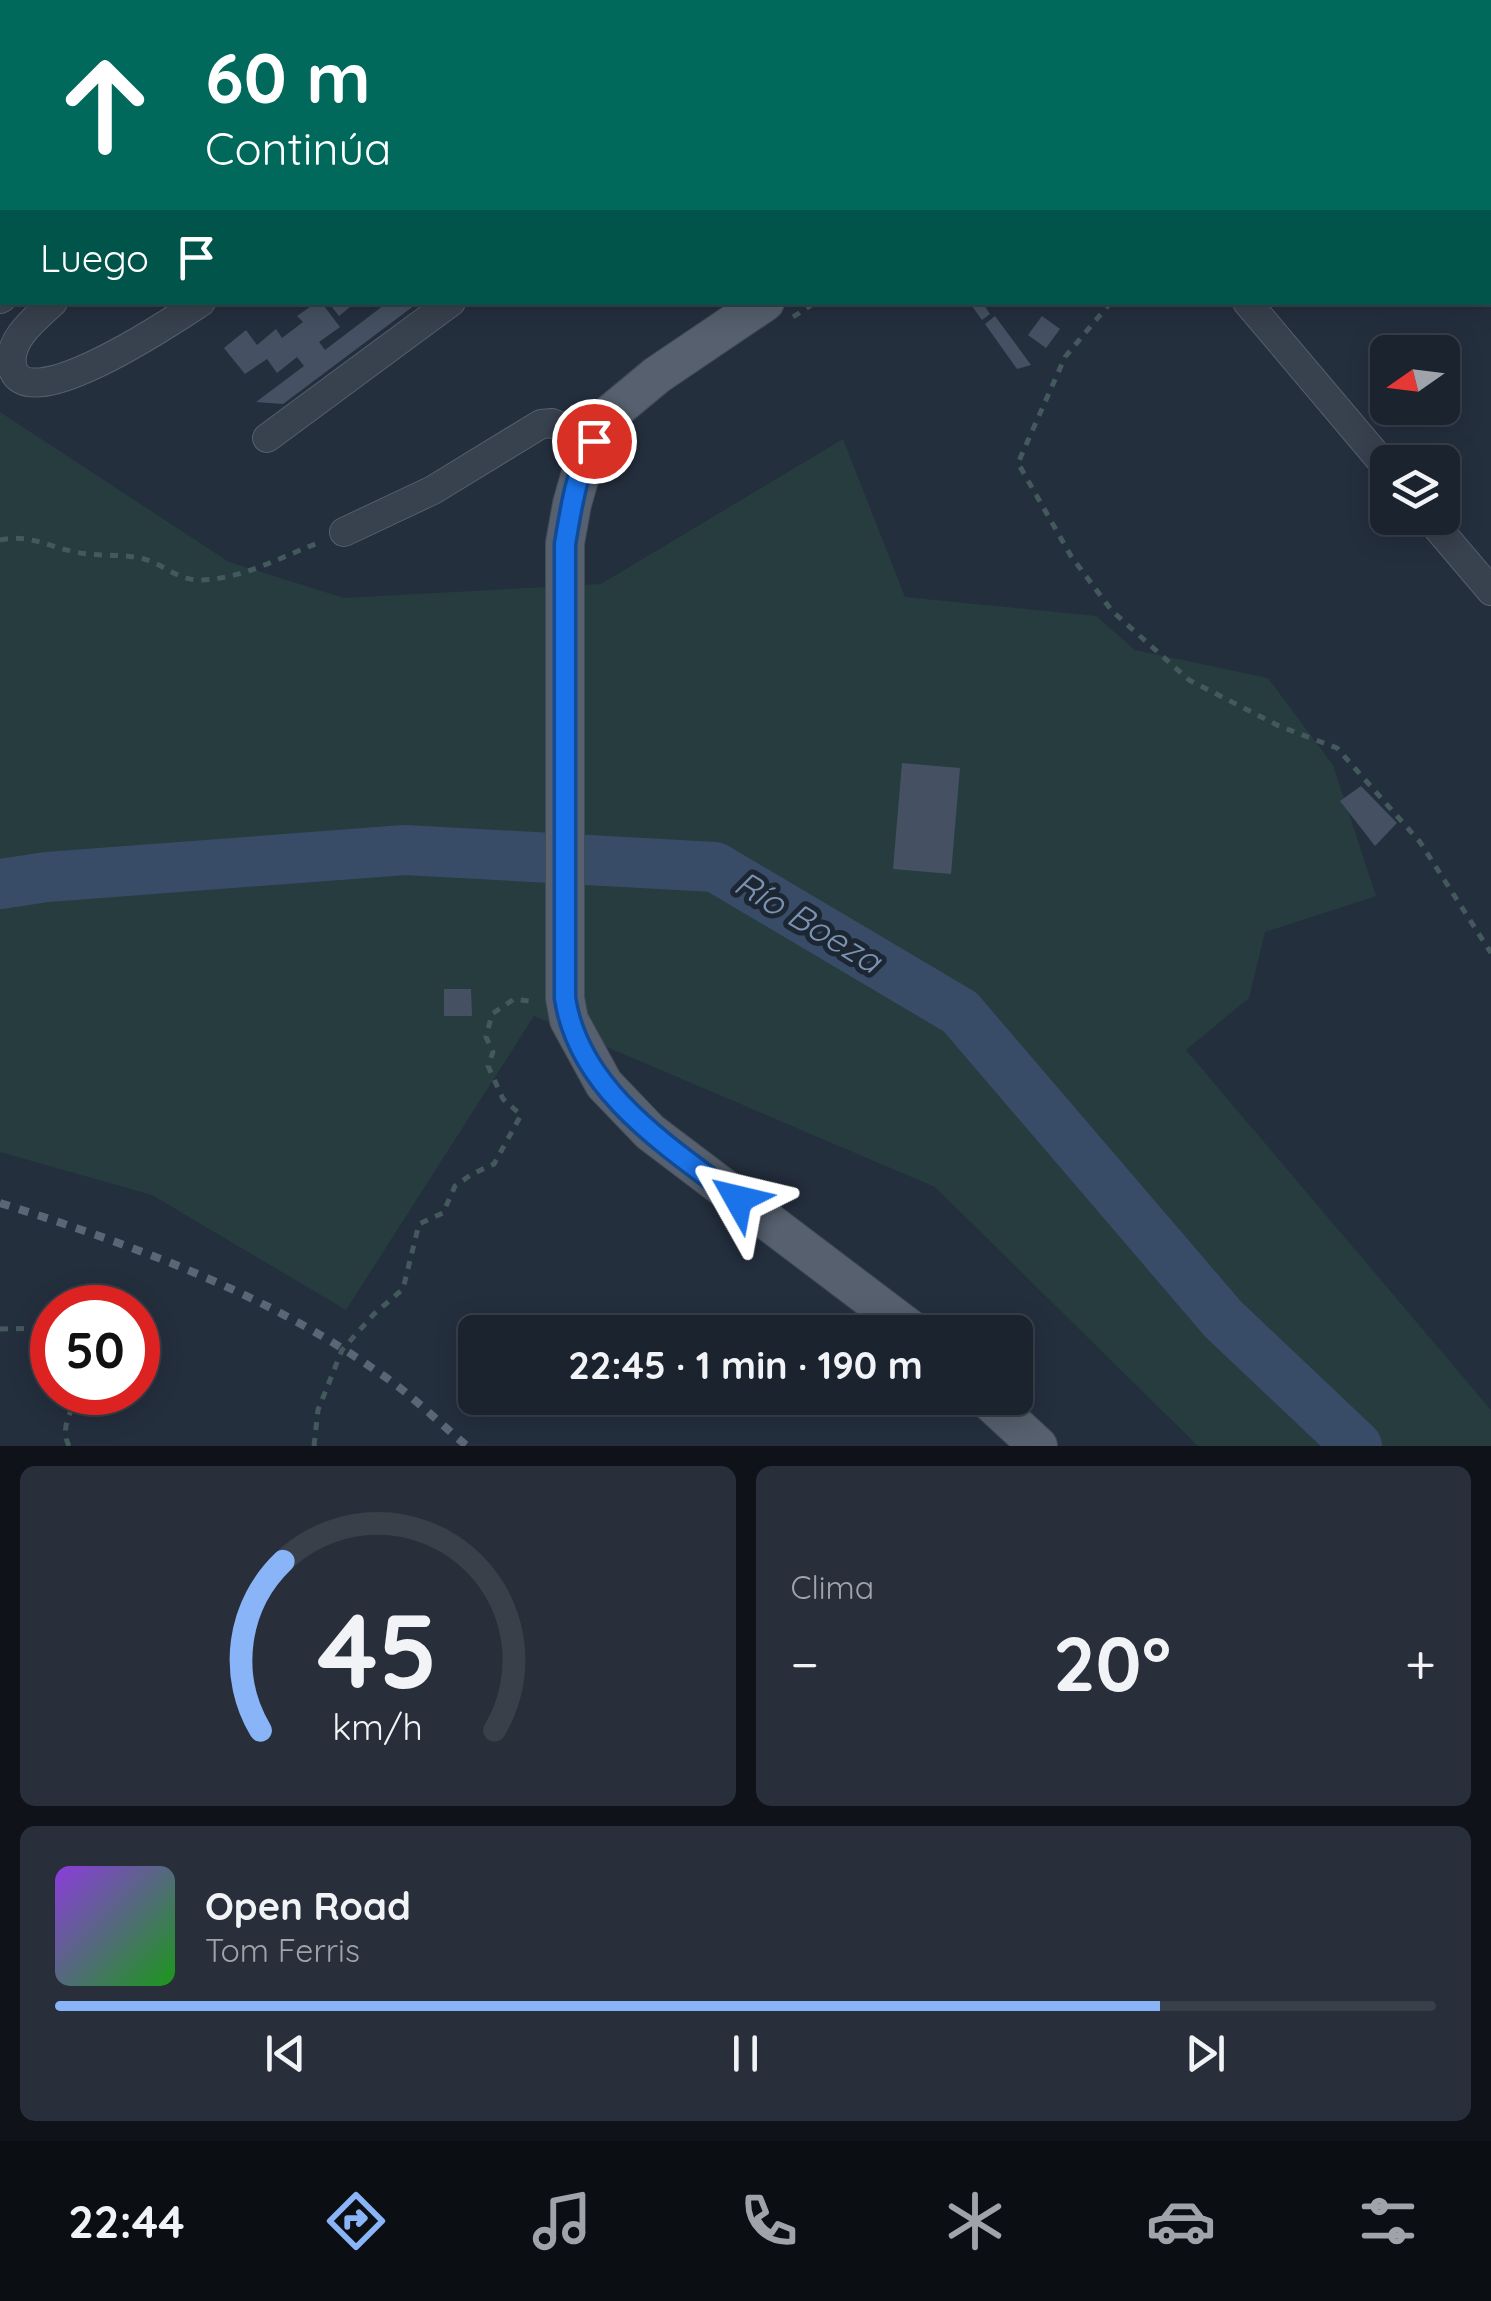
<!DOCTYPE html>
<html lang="es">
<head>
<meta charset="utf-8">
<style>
	body { margin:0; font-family:Quicksand,sans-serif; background:#282f3a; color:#f1f3f6; height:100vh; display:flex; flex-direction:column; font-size:38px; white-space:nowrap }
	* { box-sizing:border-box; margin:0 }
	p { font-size:32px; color:#a0a4aa }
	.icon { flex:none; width:55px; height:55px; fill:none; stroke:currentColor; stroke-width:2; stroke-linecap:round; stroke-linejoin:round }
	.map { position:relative; height:1446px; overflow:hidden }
	.sheet { display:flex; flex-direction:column; gap:20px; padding:20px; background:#0f1319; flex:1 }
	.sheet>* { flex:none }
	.hud { position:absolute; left:0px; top:0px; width:1492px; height:305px; box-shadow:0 5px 25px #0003,0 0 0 2px #39404a; background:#00695c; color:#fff; overflow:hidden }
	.needle { width:65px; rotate:256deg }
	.controls { position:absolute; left:1370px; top:335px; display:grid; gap:20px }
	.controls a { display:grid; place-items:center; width:90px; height:90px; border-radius:15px; background:#1b232e; box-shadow:0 5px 25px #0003,0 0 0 2px #39404a; font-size:50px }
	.speed { position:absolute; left:30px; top:1285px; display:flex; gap:20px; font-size:50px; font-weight:700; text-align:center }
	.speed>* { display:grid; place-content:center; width:130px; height:130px; border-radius:50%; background:#1b232e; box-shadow:0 5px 25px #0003,0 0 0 2px #39404a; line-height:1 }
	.speed .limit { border:15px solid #d22; background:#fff; color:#111 }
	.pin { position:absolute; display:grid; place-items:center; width:85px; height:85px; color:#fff; margin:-42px; border:5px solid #fff; border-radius:50%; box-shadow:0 2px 10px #0007 }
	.me { position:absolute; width:110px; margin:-55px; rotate:307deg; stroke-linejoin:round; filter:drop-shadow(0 0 8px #0008) }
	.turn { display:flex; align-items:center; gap:35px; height:210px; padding:0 40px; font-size:45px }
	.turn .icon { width:130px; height:130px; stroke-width:2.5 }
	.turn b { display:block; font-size:70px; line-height:85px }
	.then { display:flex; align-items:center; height:95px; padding:0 40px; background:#0003; gap:20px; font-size:38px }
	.big { font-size:75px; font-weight:700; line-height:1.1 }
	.sheet .tile { flex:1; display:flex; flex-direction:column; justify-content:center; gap:15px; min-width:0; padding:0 35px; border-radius:15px; background:#282f3a }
	.sheet .dial { align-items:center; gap:0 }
	.dial svg { height:260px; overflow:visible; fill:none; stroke:#39404a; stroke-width:7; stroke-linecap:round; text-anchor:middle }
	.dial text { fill:#f1f3f6; stroke:none }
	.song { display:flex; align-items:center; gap:30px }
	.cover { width:120px; height:120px; border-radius:15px; background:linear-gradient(135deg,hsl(270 70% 55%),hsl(120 70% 35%)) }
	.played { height:10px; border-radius:5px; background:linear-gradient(90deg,#8ab4f8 80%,#39404a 80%) }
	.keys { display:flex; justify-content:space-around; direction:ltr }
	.heat { display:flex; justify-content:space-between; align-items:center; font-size:55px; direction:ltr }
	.sheet .tiles { flex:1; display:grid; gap:20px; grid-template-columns:1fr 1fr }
	.tile:last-child { grid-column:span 2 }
	.trip { position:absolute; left:458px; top:1315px; width:575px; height:100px; border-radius:15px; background:#1b232e; box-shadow:0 5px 25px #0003,0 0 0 2px #39404a; font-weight:700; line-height:100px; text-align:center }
	.tabs { display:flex; height:160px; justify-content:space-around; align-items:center; background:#0b0e12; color:#a0a4aa }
	.tabs .icon { width:70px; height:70px }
	.tabs .active { color:#8ab4f8 }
	.tabs b { font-size:45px; color:#f1f3f6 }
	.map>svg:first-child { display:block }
</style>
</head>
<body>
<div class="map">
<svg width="1491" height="1446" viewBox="0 0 1491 1446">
	<rect width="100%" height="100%" fill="#242f3e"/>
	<polygon fill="#263c3f" points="0,412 229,562 344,598 601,584 843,439 905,597 1096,616 1135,650 1268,678 1333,765 1376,896 1265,932 1249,998 1186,1050 1491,1410 1491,1446 1198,1446 935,1187 534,1016 346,1310 152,1195 0,1152"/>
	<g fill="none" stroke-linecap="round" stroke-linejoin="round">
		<polyline stroke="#394c67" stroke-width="50" points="0,884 47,877 405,850 715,867 960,1012 1223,1319 1357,1446"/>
	</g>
	<g fill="#455162">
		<polygon points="317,302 321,302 340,327 319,342 325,350 388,302 419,302 283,404 256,402 304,366 297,357 277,373 267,359 245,374 224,348 246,330 257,345 276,329 282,338 303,322 297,316"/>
		<polygon points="328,302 356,302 339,316"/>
		<polygon points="969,302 982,302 990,314 982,320"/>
		<polygon points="995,316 1031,365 1017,369 985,324"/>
		<polygon points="1042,316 1060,329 1046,348 1028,335"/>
		<polygon points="902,763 960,768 951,874 893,869"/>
		<polygon points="1361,786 1397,823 1375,846 1340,801"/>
		<polygon points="444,989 471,989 472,1016 444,1016"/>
	</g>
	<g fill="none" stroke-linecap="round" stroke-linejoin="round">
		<defs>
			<g id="minor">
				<polyline points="70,2 74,0"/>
				<polyline points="479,2 480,0"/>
				<polyline points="506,2 507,0"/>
				<polyline points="649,2 649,0"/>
				<polyline points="1490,18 1491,17"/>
				<polyline points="0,45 2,43"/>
				<polyline points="0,299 2,298"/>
				<path d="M53 302C36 318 8 339 12 365 21 424 178 317 201 302"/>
				<polyline points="1247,302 1388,469"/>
				<polyline points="267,438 451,302"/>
				<polyline points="1429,518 1491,591"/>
				<polyline points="344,532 433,490 541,424 552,423 595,441"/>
			</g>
			<g id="major">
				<polyline points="990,2 991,0"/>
				<polyline points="765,302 657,375 610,414 586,455 572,504 565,543 565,998 569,1020 604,1084 650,1132 914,1332"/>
				<polyline points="986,1398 1038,1446"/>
			</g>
		</defs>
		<use href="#minor" stroke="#565f6c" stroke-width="30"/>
		<use href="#major" stroke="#414a57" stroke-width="40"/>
		<g stroke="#44595c" stroke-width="5" stroke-dasharray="8 8" stroke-linecap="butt">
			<polyline points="1111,302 1065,357 1018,463 1071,556 1112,611 1189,680 1279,726 1337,748 1420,842 1491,953"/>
			<polyline points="793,317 816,302"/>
			<path d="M0 540C29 534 47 546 75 552 97 557 122 553 144 559 163 564 179 581 201 580 242 579 281 557 318 543"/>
			<polyline points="0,1329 45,1328 52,1333"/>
			<path d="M69 1446C59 1426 73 1412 77 1392"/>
			<polyline points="314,1446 318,1410 342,1350 374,1314 403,1289 419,1224 443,1213 455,1186 472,1174 494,1164 521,1115 503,1099 488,1066 493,1052 486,1037 492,1014 514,999 536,1002"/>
		</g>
		<use href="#minor" stroke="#38414e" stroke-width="28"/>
		<use href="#major" stroke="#56606e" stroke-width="38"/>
		<path stroke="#5a6575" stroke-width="8" stroke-dasharray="10 10" stroke-linecap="butt" d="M0 1203C132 1245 264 1292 378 1372 410 1393 438 1422 467 1446"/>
	</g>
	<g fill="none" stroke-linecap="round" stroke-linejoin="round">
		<defs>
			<path id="route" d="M594 441C576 471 571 509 565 544V998C579 1091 669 1147 738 1199"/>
		</defs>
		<use href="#route" stroke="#114b97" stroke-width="25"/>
		<use href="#route" stroke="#1a73e8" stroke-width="18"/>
	</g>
	<g text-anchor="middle" stroke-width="10" stroke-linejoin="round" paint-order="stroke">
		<g font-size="35" font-style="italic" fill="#7c92b1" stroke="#1d2633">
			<text transform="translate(808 922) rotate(31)" y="12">Río Boeza</text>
		</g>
	</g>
</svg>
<div class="controls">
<a><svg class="needle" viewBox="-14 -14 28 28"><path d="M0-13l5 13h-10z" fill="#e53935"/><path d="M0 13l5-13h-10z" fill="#a0a4aa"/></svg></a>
<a><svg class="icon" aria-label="layers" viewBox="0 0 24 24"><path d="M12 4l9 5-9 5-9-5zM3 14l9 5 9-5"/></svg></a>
</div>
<div class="speed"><div class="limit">50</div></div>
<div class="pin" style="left:594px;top:441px;background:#d93025"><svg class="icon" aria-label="arrive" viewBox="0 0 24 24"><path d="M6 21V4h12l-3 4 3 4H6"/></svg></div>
<svg class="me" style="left:738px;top:1199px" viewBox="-20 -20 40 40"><path d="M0-17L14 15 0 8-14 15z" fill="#1a73e8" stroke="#fff" stroke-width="4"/></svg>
<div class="trip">22:45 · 1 min · 190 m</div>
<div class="hud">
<div class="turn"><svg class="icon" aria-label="ahead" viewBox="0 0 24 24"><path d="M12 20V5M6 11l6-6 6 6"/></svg><div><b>60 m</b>Continúa</div></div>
<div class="then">Luego<svg class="icon" aria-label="arrive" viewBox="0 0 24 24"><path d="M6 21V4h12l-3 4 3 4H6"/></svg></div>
</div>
</div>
<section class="sheet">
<div class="tiles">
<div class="tile dial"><svg viewBox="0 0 100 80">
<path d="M14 69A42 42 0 1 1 86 69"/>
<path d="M14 69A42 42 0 0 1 21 17" stroke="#8ab4f8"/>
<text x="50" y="56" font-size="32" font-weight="700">45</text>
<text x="50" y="72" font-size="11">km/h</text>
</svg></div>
<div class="tile"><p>Clima</p>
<div class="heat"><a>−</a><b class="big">20°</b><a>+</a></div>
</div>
<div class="tile">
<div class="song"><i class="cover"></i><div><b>Open Road</b><p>Tom Ferris</p></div></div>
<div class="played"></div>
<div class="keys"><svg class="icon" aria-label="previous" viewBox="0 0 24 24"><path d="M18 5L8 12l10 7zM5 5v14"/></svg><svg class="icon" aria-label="pause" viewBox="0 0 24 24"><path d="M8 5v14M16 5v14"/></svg><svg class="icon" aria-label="next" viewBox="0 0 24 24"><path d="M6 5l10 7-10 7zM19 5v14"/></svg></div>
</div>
</div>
</section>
<nav class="tabs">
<b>22:44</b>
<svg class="icon active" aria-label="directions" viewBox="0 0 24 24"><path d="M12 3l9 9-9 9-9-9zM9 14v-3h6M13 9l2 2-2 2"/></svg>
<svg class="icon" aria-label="music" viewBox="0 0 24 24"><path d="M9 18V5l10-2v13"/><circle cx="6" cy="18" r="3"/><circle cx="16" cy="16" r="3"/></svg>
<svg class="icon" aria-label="phone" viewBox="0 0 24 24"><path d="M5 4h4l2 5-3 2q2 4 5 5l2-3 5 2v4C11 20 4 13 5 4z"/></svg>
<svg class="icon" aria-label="climate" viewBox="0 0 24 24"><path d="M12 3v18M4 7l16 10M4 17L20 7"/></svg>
<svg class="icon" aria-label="car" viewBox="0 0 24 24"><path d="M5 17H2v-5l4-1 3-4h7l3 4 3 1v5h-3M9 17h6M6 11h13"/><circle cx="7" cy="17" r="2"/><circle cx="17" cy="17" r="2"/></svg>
<svg class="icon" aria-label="filters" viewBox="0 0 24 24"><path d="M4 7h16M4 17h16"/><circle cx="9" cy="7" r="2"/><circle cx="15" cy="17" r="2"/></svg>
</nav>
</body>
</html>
